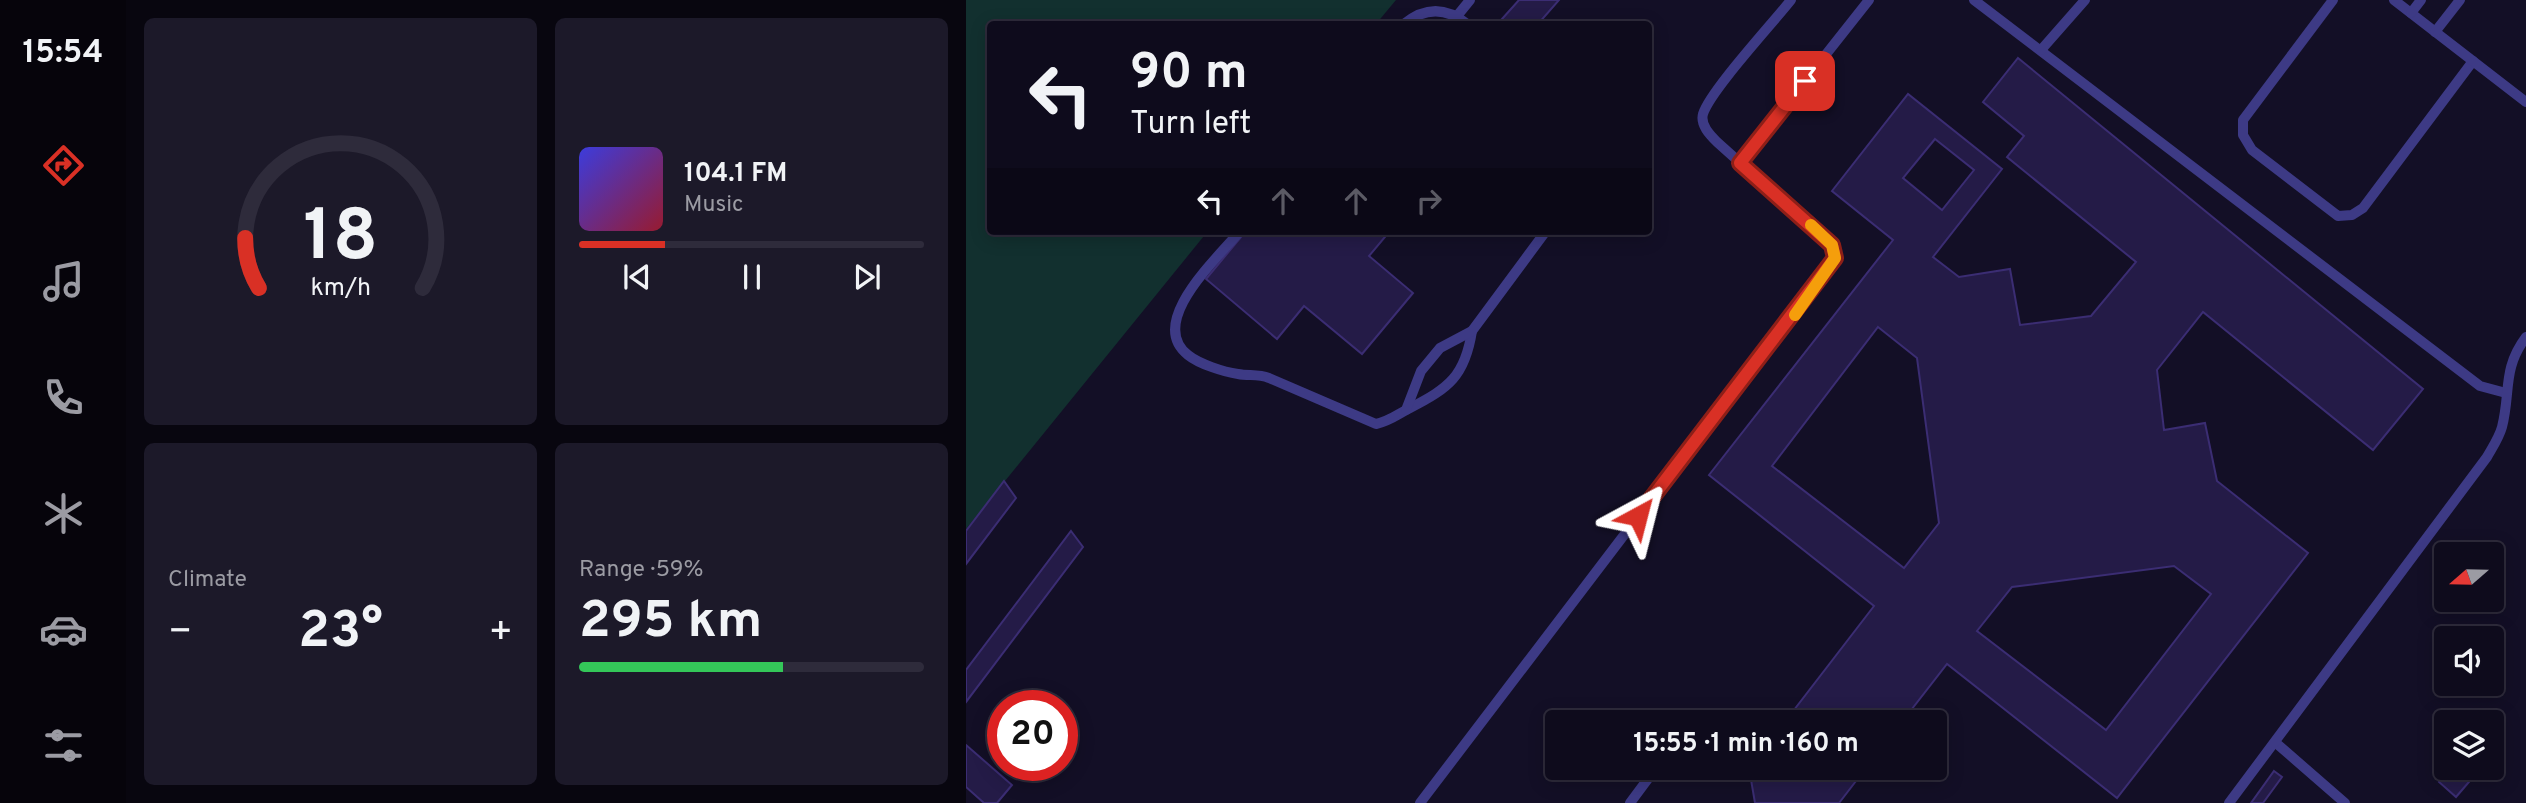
<!DOCTYPE html>
<html lang="en">
<head>
<meta charset="utf-8">
<style>
	body { margin:0; font-family:Overpass,sans-serif; background:#1c1929; color:#f1f3f6; height:100vh; display:flex; flex-direction:column; font-size:26px; white-space:nowrap }
	* { box-sizing:border-box; margin:0 }
	p { font-size:23px; color:#9b9ba3 }
	.icon { flex:none; width:38px; height:38px; fill:none; stroke:currentColor; stroke-width:2; stroke-linecap:round; stroke-linejoin:round }
	.map { position:relative; flex:1; overflow:hidden }
	.drawer { display:flex; flex-direction:column; gap:18px; padding:18px; background:#08060f; width:840px }
	.drawer>* { flex:none }
	.top-card { position:absolute; left:21px; top:21px; width:665px; height:214px; border-radius:7px; box-shadow:0 4px 18px #0003,0 0 0 2px #2e2b3b; background:#0e0b1c; color:#f1f3f6; overflow:hidden }
	.needle { width:46px; rotate:250deg }
	.tools { position:absolute; left:1468px; top:542px; display:grid; gap:14px }
	.tools a { display:grid; place-items:center; width:70px; height:70px; border-radius:7px; background:#0e0b1c; box-shadow:0 4px 18px #0003,0 0 0 2px #2e2b3b; font-size:35px }
	.speed { position:absolute; left:21px; top:690px; display:flex; gap:14px; font-size:35px; font-weight:700; text-align:center }
	.speed>* { display:grid; place-content:center; width:91px; height:91px; border-radius:50%; background:#0e0b1c; box-shadow:0 4px 18px #0003,0 0 0 2px #2e2b3b; line-height:1 }
	.speed .limit { border:10px solid #d22; background:#fff; color:#111 }
	.pin { position:absolute; display:grid; place-items:center; width:60px; height:60px; color:#fff; margin:-30px; border-radius:14px; box-shadow:0 4px 10px #0006 }
	.me { position:absolute; width:77px; margin:-38px; rotate:38deg; stroke-linejoin:round; filter:drop-shadow(0 0 5px #0008) }
	.turn { display:flex; align-items:center; gap:24px; height:147px; padding:0 28px; font-size:32px }
	.turn .icon { width:91px; height:91px; stroke-width:2.5 }
	.turn b { display:block; font-size:49px; line-height:60px }
	.lanes { display:flex; align-items:center; height:66px; padding:0 28px; background:#0003; justify-content:center; gap:35px; direction:ltr }
	.lanes .off { opacity:.35 }
	.big { font-size:52px; font-weight:700; line-height:1.1 }
	.drawer .card { flex:1; display:flex; flex-direction:column; justify-content:center; gap:10px; min-width:0; padding:0 24px; border-radius:10px; background:#1c1929 }
	.drawer .dial { align-items:center; gap:0 }
	.dial svg { height:182px; overflow:visible; fill:none; stroke:#2e2b3b; stroke-width:7; stroke-linecap:round; text-anchor:middle }
	.dial text { fill:#f1f3f6; stroke:none }
	.song { display:flex; align-items:center; gap:21px }
	.cover { width:84px; height:84px; border-radius:10px; background:linear-gradient(135deg,hsl(240 70% 55%),hsl(350 70% 35%)) }
	.played { height:7px; border-radius:4px; background:linear-gradient(90deg,#d93025 25%,#2e2b3b 25%) }
	.keys { display:flex; justify-content:space-around; direction:ltr }
	.heat { display:flex; justify-content:space-between; align-items:center; font-size:38px; direction:ltr }
	.charge { height:10px; border-radius:5px; background:linear-gradient(90deg,#34c759 59%,#2e2b3b 0) }
	.drawer .tiles { flex:1; display:grid; gap:18px; grid-template-columns:repeat(2,1fr) }
	.trip { position:absolute; left:579px; top:710px; width:402px; height:70px; border-radius:7px; background:#0e0b1c; box-shadow:0 4px 18px #0003,0 0 0 2px #2e2b3b; font-weight:700; line-height:70px; text-align:center }
	main { display:flex; flex:1; min-height:0 }
	.tab-bar { display:flex; flex-direction:column; width:126px; justify-content:space-around; align-items:center; background:#06040b; color:#9b9ba3 }
	.tab-bar .icon { width:49px; height:49px }
	.tab-bar .selected { color:#d93025 }
	.tab-bar b { font-size:32px; color:#f1f3f6 }
	.map>svg:first-child { display:block }
</style>
</head>
<body>
<main>
<nav class="tab-bar">
<b>15:54</b>
<svg class="icon selected" aria-label="directions" viewBox="0 0 24 24"><path d="M12 3l9 9-9 9-9-9zM9 14v-3h6M13 9l2 2-2 2"/></svg>
<svg class="icon" aria-label="music" viewBox="0 0 24 24"><path d="M9 18V5l10-2v13"/><circle cx="6" cy="18" r="3"/><circle cx="16" cy="16" r="3"/></svg>
<svg class="icon" aria-label="phone" viewBox="0 0 24 24"><path d="M5 4h4l2 5-3 2q2 4 5 5l2-3 5 2v4C11 20 4 13 5 4z"/></svg>
<svg class="icon" aria-label="climate" viewBox="0 0 24 24"><path d="M12 3v18M4 7l16 10M4 17L20 7"/></svg>
<svg class="icon" aria-label="car" viewBox="0 0 24 24"><path d="M5 17H2v-5l4-1 3-4h7l3 4 3 1v5h-3M9 17h6M6 11h13"/><circle cx="7" cy="17" r="2"/><circle cx="17" cy="17" r="2"/></svg>
<svg class="icon" aria-label="filters" viewBox="0 0 24 24"><path d="M4 7h16M4 17h16"/><circle cx="9" cy="7" r="2"/><circle cx="15" cy="17" r="2"/></svg>
</nav>
<section class="drawer">
<div class="tiles">
<div class="card dial"><svg viewBox="0 0 100 80">
<path d="M14 69A42 42 0 1 1 86 69"/>
<path d="M14 69A42 42 0 0 1 8 47" stroke="#d93025"/>
<text x="50" y="56" font-size="32" font-weight="700">18</text>
<text x="50" y="72" font-size="11">km/h</text>
</svg></div>
<div class="card">
<div class="song"><i class="cover"></i><div><b>104.1 FM</b><p>Music</p></div></div>
<div class="played"></div>
<div class="keys"><svg class="icon" aria-label="previous" viewBox="0 0 24 24"><path d="M18 5L8 12l10 7zM5 5v14"/></svg><svg class="icon" aria-label="pause" viewBox="0 0 24 24"><path d="M8 5v14M16 5v14"/></svg><svg class="icon" aria-label="next" viewBox="0 0 24 24"><path d="M6 5l10 7-10 7zM19 5v14"/></svg></div>
</div>
<div class="card"><p>Climate</p>
<div class="heat"><a>−</a><b class="big">23°</b><a>+</a></div>
</div>
<div class="card"><p>Range · 59%</p><b class="big">295 km</b><div class="charge"></div></div>
</div>
</section>
<div class="map">
<svg width="1560" height="803" viewBox="0 0 1560 803">
	<rect width="100%" height="100%" fill="#130f26"/>
	<polygon fill="#12302f" points="0,0 430,0 410,24 24,24 24,231 242,231 0,529"/>
	<g fill="#241b47" stroke="#3b2d73" stroke-width="2" fill-rule="evenodd">
		<polygon points="553,0 593,0 572,24 542,24 536,19"/>
		<path d="M1052 58 1457 389 1407 450 1237 312 1191 370 1198 430 1239 423 1251 481 1342 553 1151 798 981 664 935 723H818L908 606 743 475 927 240 866 191 942 94 1036 169 967 257 993 277 1044 269 1054 325 1125 316 1170 262 1041 157 1058 136 1017 102ZM969 139 1008 170 976 210 937 178ZM912 327 951 358 973 523 938 568 806 466ZM1208 566 1245 594 1140 730 1011 631 1046 587Z"/>
		<polygon points="280,231 424,231 403,256 447,293 396,354 338,306 311,339 240,279"/>
		<polygon points="38,481 50,498 0,564 0,531"/>
		<polygon points="105,531 117,547 0,702 0,670"/>
		<polygon points="1526,726 1537,742 1526,755"/>
		<polygon points="0,745 46,785 31,803 18,803 0,787"/>
		<polygon points="783,768 900,768 873,803 789,803"/>
		<polygon points="1484,768 1515,768 1490,797 1473,782"/>
		<polygon points="1308,771 1316,777 1297,803 1285,803"/>
	</g>
	<g fill="none" stroke-linecap="round" stroke-linejoin="round">
		<g stroke="#3d3a85" stroke-width="10">
			<polyline points="1008,0 1514,386 1540,393"/>
			<polyline points="1367,0 1277,120 1277,135 1286,150 1372,216 1386,215 1397,208 1507,61"/>
			<polyline points="1428,0 1560,102"/>
			<polyline points="1445,13 1455,0"/>
			<polyline points="491,16 504,0"/>
			<path d="M438 24C459 7 480 7 501 24"/>
			<polyline points="1469,32 1494,0"/>
			<polyline points="1075,50 1119,0"/>
			<polyline points="774,163 903,0"/>
			<path d="M274 231C252 258 180 322 222 355 233 364 258 372 272 374 283 376 292 374 303 378L410 424C424 421 432 414 444 408 483 388 499 376 506 331"/>
			<polyline points="440,410 455,371 474,348 506,331 580,231"/>
			<polyline points="1310,743 1379,803"/>
			<path d="M454 803 869 258 866 245 751 142C744 135 734 125 737 114 744 91 807 23 825 0"/>
			<polyline points="664,803 690,768"/>
			<path d="M1263 803 1521 457C1526 448 1533 438 1536 427 1545 392 1536 369 1560 337"/>
		</g>
	</g>
	<g fill="none" stroke-linecap="round" stroke-linejoin="round">
		<defs>
			<polyline id="route" points="672,516 869,258 866,245 774,163 839,81"/>
		</defs>
		<use href="#route" stroke="#8d1f18" stroke-width="18"/>
		<use href="#route" stroke="#d93025" stroke-width="12"/>
		<polyline stroke="#f59e0b" stroke-width="12" points="829,315 869,258 866,245 845,225"/>
	</g>
</svg>
<div class="tools">
<a><svg class="needle" viewBox="-14 -14 28 28"><path d="M0-13l5 13h-10z" fill="#e53935"/><path d="M0 13l5-13h-10z" fill="#9b9ba3"/></svg></a>
<a><svg class="icon" aria-label="sound" viewBox="0 0 24 24"><path d="M4 9h4l5-4v14l-5-4H4zM17 9q2 3 0 6"/></svg></a>
<a><svg class="icon" aria-label="layers" viewBox="0 0 24 24"><path d="M12 4l9 5-9 5-9-5zM3 14l9 5 9-5"/></svg></a>
</div>
<div class="speed"><div class="limit">20</div></div>
<div class="pin" style="left:839px;top:81px;background:#d93025"><svg class="icon" aria-label="arrive" viewBox="0 0 24 24"><path d="M6 21V4h12l-3 4 3 4H6"/></svg></div>
<svg class="me" style="left:672px;top:516px" viewBox="-20 -20 40 40"><path d="M0-17L14 15 0 8-14 15z" fill="#d93025" stroke="#fff" stroke-width="4"/></svg>
<div class="trip">15:55 · 1 min · 160 m</div>
<div class="top-card">
<div class="turn"><svg class="icon" aria-label="left" viewBox="0 0 24 24"><path d="M17 20v-9H6M10 6l-5 5 5 5"/></svg><div><b>90 m</b>Turn left</div></div>
<div class="lanes"><svg class="icon" aria-label="left" viewBox="0 0 24 24"><path d="M17 20v-9H6M10 6l-5 5 5 5"/></svg><svg class="icon off" aria-label="ahead" viewBox="0 0 24 24"><path d="M12 20V5M6 11l6-6 6 6"/></svg><svg class="icon off" aria-label="ahead" viewBox="0 0 24 24"><path d="M12 20V5M6 11l6-6 6 6"/></svg><svg class="icon off" aria-label="right" viewBox="0 0 24 24"><path d="M7 20v-9h11M14 6l5 5-5 5"/></svg></div>
</div>
</div>
</main>
</body>
</html>
